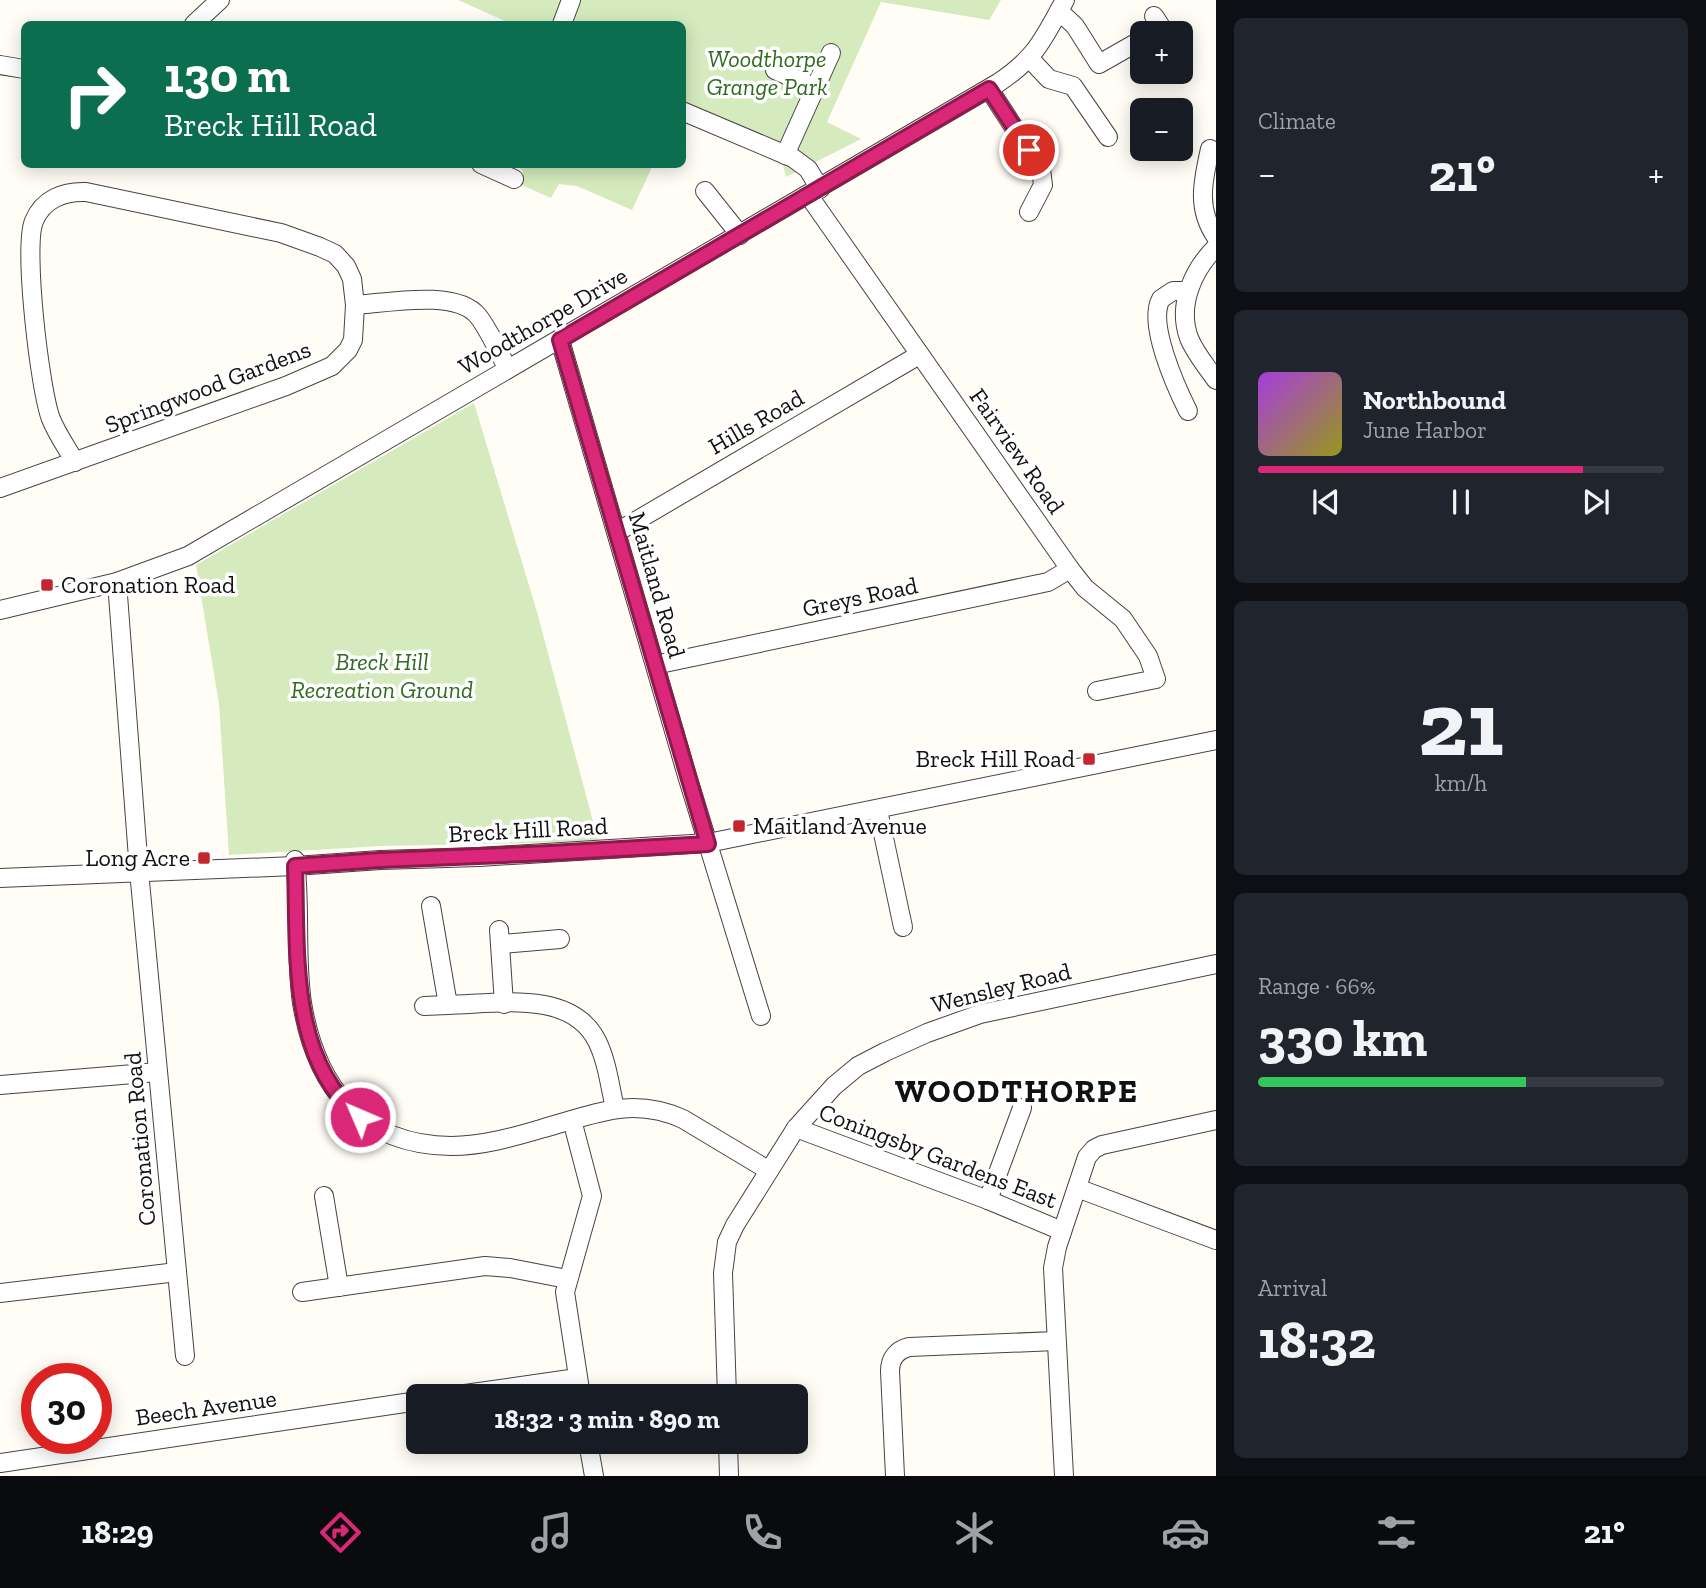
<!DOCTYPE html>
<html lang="en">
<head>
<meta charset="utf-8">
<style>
	body { margin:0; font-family:"Zilla Slab",serif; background:#20242c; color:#f1f3f6; height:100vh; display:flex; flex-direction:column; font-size:26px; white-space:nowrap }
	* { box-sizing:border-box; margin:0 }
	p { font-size:23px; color:#9ea1a6 }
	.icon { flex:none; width:38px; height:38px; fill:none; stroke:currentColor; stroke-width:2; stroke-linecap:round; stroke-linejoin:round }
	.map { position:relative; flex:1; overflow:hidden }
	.details { display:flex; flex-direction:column; gap:18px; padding:18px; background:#0d0f14; width:490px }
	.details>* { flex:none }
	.hud { position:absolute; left:21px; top:21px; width:665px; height:147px; border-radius:10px; box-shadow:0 4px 18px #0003; background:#0b6e4f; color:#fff; overflow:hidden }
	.controls { position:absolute; left:1130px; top:21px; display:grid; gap:14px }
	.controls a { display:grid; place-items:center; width:63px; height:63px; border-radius:10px; background:#171b24; box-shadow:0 4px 18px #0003; font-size:35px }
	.speed { position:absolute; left:21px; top:1363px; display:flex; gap:14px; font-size:35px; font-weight:700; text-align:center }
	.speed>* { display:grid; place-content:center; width:91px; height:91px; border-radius:50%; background:#171b24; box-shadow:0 4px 18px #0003; line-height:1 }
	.speed .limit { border:10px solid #d22; background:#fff; color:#111 }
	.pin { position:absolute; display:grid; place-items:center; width:60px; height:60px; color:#fff; margin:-30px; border:4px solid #fff; border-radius:50%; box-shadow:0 2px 7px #0007 }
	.me { position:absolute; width:77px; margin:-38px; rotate:315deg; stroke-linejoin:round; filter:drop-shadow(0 0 5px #0008) }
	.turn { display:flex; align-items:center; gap:24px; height:147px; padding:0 28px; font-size:32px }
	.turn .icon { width:91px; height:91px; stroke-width:2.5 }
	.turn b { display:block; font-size:49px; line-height:60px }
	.big { font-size:52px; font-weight:700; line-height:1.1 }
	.details .widget { flex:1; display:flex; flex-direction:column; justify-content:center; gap:10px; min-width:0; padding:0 24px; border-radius:10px; background:#20242c }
	.details .dial { align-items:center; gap:0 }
	.dial b { font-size:91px; line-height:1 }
	.song { display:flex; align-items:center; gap:21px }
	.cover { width:84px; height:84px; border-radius:10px; background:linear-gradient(135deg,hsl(280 70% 55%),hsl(60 70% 35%)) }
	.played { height:7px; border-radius:4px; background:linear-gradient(90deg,#db2777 80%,#363941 80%) }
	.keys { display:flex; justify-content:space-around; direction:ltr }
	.heat { display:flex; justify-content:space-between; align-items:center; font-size:38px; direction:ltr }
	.charge { height:10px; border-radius:5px; background:linear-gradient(90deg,#34c759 66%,#363941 0) }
	.trip { position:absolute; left:406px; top:1384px; width:402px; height:70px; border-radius:10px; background:#171b24; box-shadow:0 4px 18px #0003; font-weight:700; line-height:70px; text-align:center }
	.menu { display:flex; height:112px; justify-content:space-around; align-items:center; background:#090b0e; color:#9ea1a6 }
	.menu .icon { width:49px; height:49px }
	.menu .selected { color:#db2777 }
	.menu b { font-size:32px; color:#f1f3f6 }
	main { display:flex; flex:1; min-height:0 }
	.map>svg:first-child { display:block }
</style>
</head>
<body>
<main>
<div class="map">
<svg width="1216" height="1476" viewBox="0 0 1216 1476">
	<rect width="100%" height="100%" fill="#fffdf5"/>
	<g fill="#d5ebbd">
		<polygon points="458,0 1001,0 989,20 881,2 827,122 861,139 786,177 781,158 683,116 682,24 504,24 505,21"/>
		<polygon points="516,164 653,165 632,210 577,186 559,184 551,198 517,183 523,171"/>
		<polygon points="474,403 537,612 598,840 536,843 381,846 229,855 219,704 196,565"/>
	</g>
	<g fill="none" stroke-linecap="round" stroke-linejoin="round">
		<defs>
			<g id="minor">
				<polyline points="1059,11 1075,26 1099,64 1143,39"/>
				<polyline points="1154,16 1165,33"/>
				<polyline points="194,24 220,0"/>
				<polyline points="562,24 571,0"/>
				<polyline points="1030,59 1049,79 1073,86 1108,137"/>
				<polyline points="0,65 24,69"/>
				<polyline points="775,70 814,87"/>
				<polyline points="989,89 1041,169 1043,185 1029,212"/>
				<polyline points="682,111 793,158 808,169 820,189"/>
				<path d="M1210 149C1203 181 1196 208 1216 237"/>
				<polyline points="785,155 831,53"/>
				<polyline points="481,164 514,179"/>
				<polyline points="705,191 740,235"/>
				<polyline points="809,196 1070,569 1085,588 1123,619 1148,656 1156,679 1097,691"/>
				<path d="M1216 247C1193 270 1177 305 1189 338 1195 353 1207 367 1216 380"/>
				<path d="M355 305C387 303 456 289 478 316 490 331 498 352 508 369"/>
				<polyline points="560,340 688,779 761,1016"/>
				<path d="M1188 411C1176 387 1147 323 1161 299L1173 291H1188"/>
				<path d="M0 488 286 386 332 366 348 350 353 340 355 305 352 279 346 266 335 254 320 247 281 233 86 192C64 191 43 199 34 221 23 247 40 391 51 419 57 434 67 448 75 462"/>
				<polyline points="617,532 919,355"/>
				<polyline points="117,582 139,871 185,1356"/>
				<path d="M0 610 117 582 188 556 998 83C1037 57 1043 39 1065 0"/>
				<polyline points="655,665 1048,582 1070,569"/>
				<polyline points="878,810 903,927"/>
				<path d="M295 860C301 907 295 955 302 1003 316 1087 361 1145 451 1146 482 1146 514 1137 544 1128 595 1114 632 1096 683 1119L768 1170"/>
				<polyline points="0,878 295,866 380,860 479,857 708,843 1216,740"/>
				<path d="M431 906 448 1005C495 1004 571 989 597 1041 607 1061 610 1086 615 1109"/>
				<polyline points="499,930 504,1004"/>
				<polyline points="502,944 560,939"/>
				<polyline points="424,1006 448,1005"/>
				<polyline points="0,1085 158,1072"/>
				<polyline points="572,1120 592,1196 565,1292 581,1396"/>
				<polyline points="796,1128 988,1200 1062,1231"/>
				<polyline points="1077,1188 1216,1240"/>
				<polyline points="324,1196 339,1287"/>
				<polyline points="988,1200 1022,1108"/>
				<polyline points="302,1292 485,1266 510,1268 567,1279"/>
				<polyline points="0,1293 177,1272"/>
				<polyline points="451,1396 577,1378"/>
				<polyline points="727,1396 723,1273 727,1242 735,1225 796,1128 834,1086 858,1066 885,1052 927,1033 980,1014 1216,964"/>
				<polyline points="588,1442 594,1476"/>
				<polyline points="728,1442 729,1476"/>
				<polyline points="0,1463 418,1401"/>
				<path d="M895 1476 890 1371C890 1358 897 1350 909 1347L1056 1341"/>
				<polyline points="1064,1476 1053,1268 1057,1247 1087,1157 1094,1149 1102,1145 1216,1120"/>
			</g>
		</defs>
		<use href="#minor" stroke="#444" stroke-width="20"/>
		<use href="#minor" stroke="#fff" stroke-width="18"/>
	</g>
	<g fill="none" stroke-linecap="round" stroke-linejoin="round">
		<defs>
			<path id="route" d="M360 1117C288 1060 298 949 295 866L380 860 550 853 708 844 560 340 989 89 1029 150"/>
		</defs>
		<use href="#route" stroke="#8e194d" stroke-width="18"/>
		<use href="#route" stroke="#db2777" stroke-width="12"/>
	</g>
	<g fill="#c4262e" stroke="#fff" stroke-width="2.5">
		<rect x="40" y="578" width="14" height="14" rx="3.5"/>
		<rect x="1082" y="752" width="14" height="14" rx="3.5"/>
		<rect x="732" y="819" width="14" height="14" rx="3.5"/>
		<rect x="197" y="851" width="14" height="14" rx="3.5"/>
	</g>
	<g text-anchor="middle" stroke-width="7" stroke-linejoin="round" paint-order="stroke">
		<g font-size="24" font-style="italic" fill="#2f6b1f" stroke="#fff">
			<text x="767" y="67">Woodthorpe<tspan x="767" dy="28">Grange Park</tspan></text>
			<text x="382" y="670">Breck Hill<tspan x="382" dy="28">Recreation Ground</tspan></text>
		</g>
		<g font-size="24" fill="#111" stroke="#fff">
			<text transform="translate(543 321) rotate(-30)" y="8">Woodthorpe Drive</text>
			<text transform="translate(208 387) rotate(-21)" y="8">Springwood Gardens</text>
			<text transform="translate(756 422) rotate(-30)" y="8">Hills Road</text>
			<text transform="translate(1017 451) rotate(55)" y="8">Fairview Road</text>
			<text transform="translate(657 585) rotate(74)" y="8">Maitland Road</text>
			<text transform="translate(860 597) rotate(-12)" y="8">Greys Road</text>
			<text transform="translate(528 830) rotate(-3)" y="8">Breck Hill Road</text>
			<text transform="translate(1001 988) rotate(-14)" y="8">Wensley Road</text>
			<text transform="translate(140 1139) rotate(-95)" y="8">Coronation Road</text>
			<text transform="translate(938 1156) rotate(21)" y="8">Coningsby Gardens East</text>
			<text transform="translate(206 1408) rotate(-8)" y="8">Beech Avenue</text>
		</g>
		<g font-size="24" fill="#111" stroke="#fff" text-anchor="start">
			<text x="61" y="593">Coronation Road</text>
			<text x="1075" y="767" text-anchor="end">Breck Hill Road</text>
			<text x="753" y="834">Maitland Avenue</text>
			<text x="190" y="866" text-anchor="end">Long Acre</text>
		</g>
		<g font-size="32" font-weight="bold" letter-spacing="2" fill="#111" stroke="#fff">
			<text x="1017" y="1102">WOODTHORPE</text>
		</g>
	</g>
</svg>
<div class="controls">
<a>+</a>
<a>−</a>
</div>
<div class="speed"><div class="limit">30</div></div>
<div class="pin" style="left:1029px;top:150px;background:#d93025"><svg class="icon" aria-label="arrive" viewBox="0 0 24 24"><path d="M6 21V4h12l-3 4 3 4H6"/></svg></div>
<svg class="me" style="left:360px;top:1117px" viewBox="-20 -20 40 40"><circle r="17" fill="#db2777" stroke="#fff" stroke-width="3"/><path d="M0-11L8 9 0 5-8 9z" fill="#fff"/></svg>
<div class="trip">18:32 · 3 min · 890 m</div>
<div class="hud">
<div class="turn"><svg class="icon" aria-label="right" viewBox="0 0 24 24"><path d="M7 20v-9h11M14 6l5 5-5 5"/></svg><div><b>130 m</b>Breck Hill Road</div></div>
</div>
</div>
<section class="details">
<div class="widget"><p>Climate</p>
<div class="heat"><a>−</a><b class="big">21°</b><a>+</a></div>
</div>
<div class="widget">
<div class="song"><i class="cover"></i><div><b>Northbound</b><p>June Harbor</p></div></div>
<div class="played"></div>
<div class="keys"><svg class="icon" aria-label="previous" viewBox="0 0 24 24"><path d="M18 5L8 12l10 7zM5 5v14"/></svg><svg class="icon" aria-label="pause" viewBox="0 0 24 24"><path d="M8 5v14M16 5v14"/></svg><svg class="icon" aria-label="next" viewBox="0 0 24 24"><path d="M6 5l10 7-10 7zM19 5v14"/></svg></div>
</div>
<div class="widget dial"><b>21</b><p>km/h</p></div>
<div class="widget"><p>Range · 66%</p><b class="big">330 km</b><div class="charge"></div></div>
<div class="widget"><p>Arrival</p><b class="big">18:32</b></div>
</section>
</main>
<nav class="menu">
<b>18:29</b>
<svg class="icon selected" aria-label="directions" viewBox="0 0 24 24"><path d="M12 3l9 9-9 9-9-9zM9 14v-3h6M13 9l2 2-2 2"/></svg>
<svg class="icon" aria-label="music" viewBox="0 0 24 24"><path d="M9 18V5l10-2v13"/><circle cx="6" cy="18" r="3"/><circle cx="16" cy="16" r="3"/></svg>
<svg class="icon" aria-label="phone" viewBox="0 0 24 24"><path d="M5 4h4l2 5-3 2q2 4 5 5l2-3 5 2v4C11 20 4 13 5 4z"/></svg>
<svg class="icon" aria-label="climate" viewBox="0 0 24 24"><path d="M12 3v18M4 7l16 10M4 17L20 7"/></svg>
<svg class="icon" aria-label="car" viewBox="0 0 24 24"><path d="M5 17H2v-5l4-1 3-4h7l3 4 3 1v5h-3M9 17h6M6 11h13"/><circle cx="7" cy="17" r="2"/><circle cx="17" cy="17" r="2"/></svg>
<svg class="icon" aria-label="filters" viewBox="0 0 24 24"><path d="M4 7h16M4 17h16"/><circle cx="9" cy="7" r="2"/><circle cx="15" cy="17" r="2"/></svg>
<b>21°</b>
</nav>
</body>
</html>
